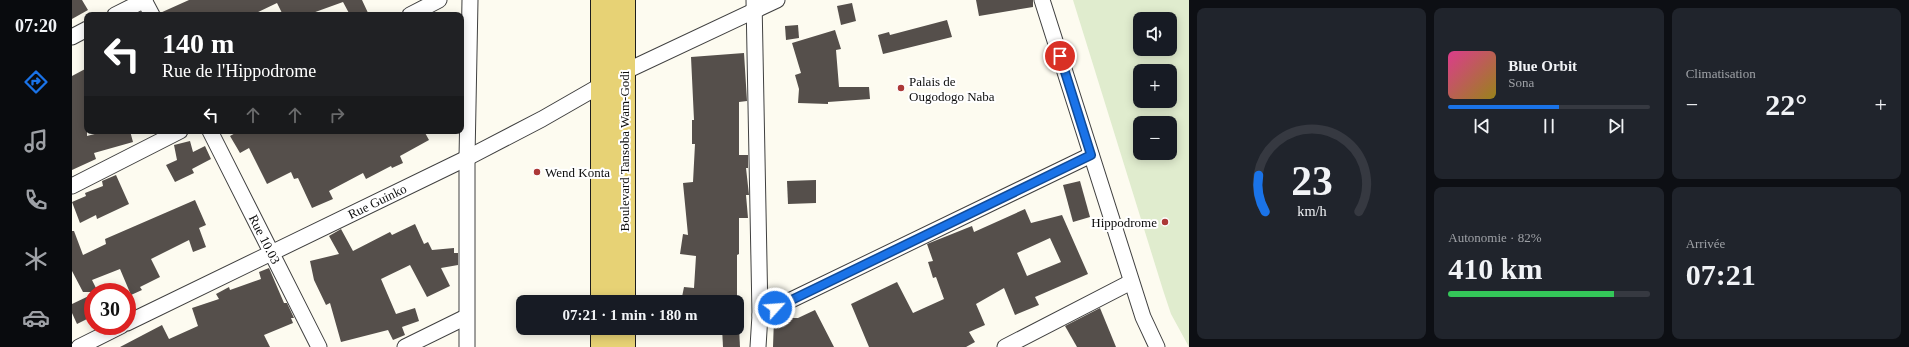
<!DOCTYPE html>
<html lang="fr">
<head>
<meta charset="utf-8">
<style>
	body { margin:0; font-family:"Times New Roman",serif; background:#20242c; color:#f1f3f6; height:100vh; display:flex; flex-direction:column; font-size:15px; white-space:nowrap }
	* { box-sizing:border-box; margin:0 }
	p { font-size:13px; color:#9ea1a6 }
	.icon { flex:none; width:22px; height:22px; fill:none; stroke:currentColor; stroke-width:2; stroke-linecap:round; stroke-linejoin:round }
	.map { position:relative; flex:1; overflow:hidden }
	.details { display:flex; flex-direction:column; gap:8px; padding:8px; background:#0d0f14; width:720px }
	.details>* { flex:none }
	.hud { position:absolute; left:12px; top:12px; width:380px; height:122px; border-radius:8px; box-shadow:0 2px 10px #0003; background:#202124; color:#fff; overflow:hidden }
	.buttons { position:absolute; left:1061px; top:12px; display:grid; gap:8px }
	.buttons a { display:grid; place-items:center; width:44px; height:44px; border-radius:8px; background:#171b24; box-shadow:0 2px 10px #0003; font-size:20px }
	.speed { position:absolute; left:12px; top:283px; display:flex; gap:8px; font-size:20px; font-weight:700; text-align:center }
	.speed>* { display:grid; place-content:center; width:52px; height:52px; border-radius:50%; background:#171b24; box-shadow:0 2px 10px #0003; line-height:1 }
	.speed .limit { border:6px solid #d22; background:#fff; color:#111 }
	.pin { position:absolute; display:grid; place-items:center; width:34px; height:34px; color:#fff; margin:-17px; border:2px solid #fff; border-radius:50%; box-shadow:0 1px 4px #0007 }
	.me { position:absolute; width:44px; margin:-22px; rotate:64deg; stroke-linejoin:round; filter:drop-shadow(0 0 3px #0008) }
	.turn { display:flex; align-items:center; gap:14px; height:84px; padding:0 12px; font-size:18px }
	.turn .icon { width:52px; height:52px; stroke-width:2.5 }
	.turn b { display:block; font-size:28px; line-height:34px }
	.lanes { display:flex; align-items:center; height:38px; padding:0 12px; background:#0003; justify-content:center; gap:20px; direction:ltr }
	.lanes .off { opacity:.35 }
	.big { font-size:30px; font-weight:600; line-height:1.1 }
	.details .widget { flex:1; display:flex; flex-direction:column; justify-content:center; gap:6px; min-width:0; padding:0 14px; border-radius:8px; background:#20242c }
	.details .dial { align-items:center; gap:0 }
	.dial svg { height:104px; overflow:visible; fill:none; stroke:#363941; stroke-width:7; stroke-linecap:round; text-anchor:middle }
	.dial text { fill:#f1f3f6; stroke:none }
	.song { display:flex; align-items:center; gap:12px }
	.cover { width:48px; height:48px; border-radius:6px; background:linear-gradient(135deg,hsl(330 70% 55%),hsl(50 70% 35%)) }
	.played { height:4px; border-radius:2px; background:linear-gradient(90deg,#1a73e8 55%,#363941 55%) }
	.keys { display:flex; justify-content:space-around; direction:ltr }
	.heat { display:flex; justify-content:space-between; align-items:center; font-size:22px; direction:ltr }
	.charge { height:6px; border-radius:3px; background:linear-gradient(90deg,#34c759 82%,#363941 0) }
	.details .tiles { flex:1; display:grid; gap:8px; grid-template-columns:repeat(3,1fr) }
	.widget:first-child { grid-row:span 2 }
	.trip { position:absolute; left:444px; top:295px; width:228px; height:40px; border-radius:8px; background:#171b24; box-shadow:0 2px 10px #0003; font-weight:600; line-height:40px; text-align:center }
	main { display:flex; flex:1; min-height:0 }
	.dock { display:flex; flex-direction:column; width:72px; justify-content:space-around; align-items:center; background:#090b0e; color:#9ea1a6 }
	.dock .icon { width:28px; height:28px }
	.dock .selected { color:#1a73e8 }
	.dock b { font-size:18px; color:#f1f3f6 }
	.map>svg:first-child { display:block }
</style>
</head>
<body>
<main>
<nav class="dock">
<b>07:20</b>
<svg class="icon selected" aria-label="directions" viewBox="0 0 24 24"><path d="M12 3l9 9-9 9-9-9zM9 14v-3h6M13 9l2 2-2 2"/></svg>
<svg class="icon" aria-label="music" viewBox="0 0 24 24"><path d="M9 18V5l10-2v13"/><circle cx="6" cy="18" r="3"/><circle cx="16" cy="16" r="3"/></svg>
<svg class="icon" aria-label="phone" viewBox="0 0 24 24"><path d="M5 4h4l2 5-3 2q2 4 5 5l2-3 5 2v4C11 20 4 13 5 4z"/></svg>
<svg class="icon" aria-label="climate" viewBox="0 0 24 24"><path d="M12 3v18M4 7l16 10M4 17L20 7"/></svg>
<svg class="icon" aria-label="car" viewBox="0 0 24 24"><path d="M5 17H2v-5l4-1 3-4h7l3 4 3 1v5h-3M9 17h6M6 11h13"/><circle cx="7" cy="17" r="2"/><circle cx="17" cy="17" r="2"/></svg>
</nav>
<div class="map">
<svg width="1117" height="347" viewBox="0 0 1117 347">
	<rect width="100%" height="100%" fill="#fdfbf0"/>
	<path fill="#e0ecce" fill-rule="evenodd" d="M1001 0H1117V347L1099 314 1091 290ZM1068 19H1098V49H1068ZM1068 71H1098V101H1068ZM1068 123H1098V153H1068Z"/>
	<g fill="#554f4b" fill-rule="evenodd">
		<polygon points="0,0 10,0 16,10 0,19"/>
		<polygon points="117,0 290,0 297,15 278,15 271,2 235,15 211,15 205,3 180,15 89,15 88,13"/>
		<polygon points="904,0 961,0 961,7 907,16"/>
		<polygon points="780,3 784,21 769,25 765,6"/>
		<polygon points="875,20 880,37 811,54 806,35 817,32 818,35"/>
		<polygon points="726,25 727,38 714,40 713,26"/>
		<polygon points="763,30 769,49 764,50 767,87 797,87 798,99 756,102 756,104 726,103 727,89 723,75 729,73 720,43"/>
		<polygon points="672,53 675,101 667,102 667,155 676,155 676,168 674,168 677,195 674,195 676,218 667,218 667,254 665,255 665,302 609,302 612,287 622,288 624,256 608,254 611,234 616,235 611,183 621,182 623,144 620,144 620,120 622,120 619,57"/>
		<polygon points="15,68 15,136 34,131 58,131 61,142 22,153 24,159 0,170 0,76"/>
		<polygon points="167,131 352,131 357,140 328,156 331,163 320,168 319,166 294,179 291,173 257,191 261,199 240,208 226,178 222,179 219,172 195,184 177,148 168,153 158,136"/>
		<polygon points="118,141 121,152 133,146 139,159 120,169 122,173 103,182 94,165 105,160 102,145"/>
		<polygon points="44,175 57,204 25,219 24,215 8,223 0,202 14,196 13,193 31,186 30,181"/>
		<polygon points="744,180 744,203 716,204 715,181"/>
		<polygon points="1008,181 1018,217 1001,222 991,185"/>
		<polygon points="123,200 134,225 127,228 134,247 121,252 117,240 79,259 88,277 68,287 70,290 59,295 48,269 20,280 26,292 11,292 0,271 0,231 2,231 11,255 34,244 33,239"/>
		<path d="M953 209 959 223 990 215 1016 274 963 297 967 305 943 315 932 288 904 304 913 325 897 332 903 342 894 347H797L779 304 825 282 841 313 872 299 864 277 861 278 856 262 861 261 855 244 900 226 902 232ZM978 238 989 262 955 276 945 253Z"/>
		<polygon points="343,224 352,244 356,242 360,250 382,248 382,253 386,253 386,265 369,268 378,286 355,297 338,265 309,279 324,314 343,308 347,321 330,327 333,335 321,340 316,330 269,342 258,303 254,305 242,280 238,261 267,254 257,236 269,229 281,251 318,232 320,235"/>
		<polygon points="197,268 212,303 215,303 222,318 219,318 221,323 192,335 198,347 48,347 90,325 97,339 126,326 120,308 147,299 144,294 157,287 158,290 189,279 187,272"/>
		<polygon points="21,294 21,316 5,324 0,313 0,304"/>
		<polygon points="1028,308 1044,347 1005,347 993,326"/>
		<polygon points="743,310 762,347 701,347 702,318 726,318"/>
		<polygon points="650,328 667,328 668,347 651,347"/>
	</g>
	<g fill="none" stroke-linecap="round" stroke-linejoin="round">
		<defs>
			<g id="minor">
				<polyline points="72,0 80,15"/>
				<polyline points="682,0 688,315 686,347"/>
				<polyline points="970,0 1071,317 1085,347"/>
				<polyline points="43,15 73,0"/>
				<polyline points="338,15 367,0"/>
				<polyline points="0,37 15,29"/>
				<polyline points="138,131 247,347"/>
				<polyline points="0,186 108,131"/>
				<polyline points="688,315 1019,155"/>
				<polyline points="55,323 395,158 470,119 552,72 705,0"/>
				<polyline points="7,347 49,326"/>
				<polyline points="333,347 394,317"/>
				<polyline points="395,347 395,158 398,0"/>
				<polyline points="933,347 1059,282"/>
			</g>
			<g id="primary">
				<polyline points="530,0 530,302"/>
				<polyline points="552,302 552,0"/>
				<polyline points="530,328 530,347"/>
				<polyline points="552,347 552,328"/>
			</g>
		</defs>
		<use href="#minor" stroke="#404040" stroke-width="17"/>
		<use href="#primary" stroke="#1e1e1e" stroke-width="24"/>
		<use href="#minor" stroke="#fff" stroke-width="15"/>
		<use href="#primary" stroke="#e7d275" stroke-width="22"/>
	</g>
	<g fill="none" stroke-linecap="round" stroke-linejoin="round">
		<defs>
			<polyline id="route" points="703,308 1019,155 988,56"/>
		</defs>
		<use href="#route" stroke="#114b97" stroke-width="10"/>
		<use href="#route" stroke="#1a73e8" stroke-width="7"/>
	</g>
	<g fill="#ac3837" stroke="#fff" stroke-width="1.5">
		<circle cx="829" cy="88" r="4"/>
		<circle cx="465" cy="172" r="4"/>
		<circle cx="1093" cy="222" r="4"/>
	</g>
	<g text-anchor="middle" stroke-width="4" stroke-linejoin="round" paint-order="stroke">
		<g font-size="13" fill="#0d0d0d" stroke="#fff" text-anchor="start">
			<text x="837" y="86">Palais de<tspan x="837" dy="15">Ougodogo Naba</tspan></text>
			<text x="473" y="177">Wend Konta</text>
			<text x="1085" y="227" text-anchor="end">Hippodrome</text>
		</g>
		<g font-size="13" fill="#0d0d0d" stroke="#fff">
			<text transform="translate(552 151) rotate(-90)" y="5">Boulevard Tansoba Wam-Godi</text>
			<text transform="translate(305 201) rotate(-26)" y="5">Rue Guinko</text>
			<text transform="translate(193 239) rotate(63)" y="5">Rue 10.03</text>
		</g>
	</g>
</svg>
<div class="buttons">
<a><svg class="icon" aria-label="sound" viewBox="0 0 24 24"><path d="M4 9h4l5-4v14l-5-4H4zM17 9q2 3 0 6"/></svg></a>
<a>+</a>
<a>−</a>
</div>
<div class="speed"><div class="limit">30</div></div>
<div class="pin" style="left:988px;top:56px;background:#d93025"><svg class="icon" aria-label="arrive" viewBox="0 0 24 24"><path d="M6 21V4h12l-3 4 3 4H6"/></svg></div>
<svg class="me" style="left:703px;top:308px" viewBox="-20 -20 40 40"><circle r="17" fill="#1a73e8" stroke="#fff" stroke-width="3"/><path d="M0-11L8 9 0 5-8 9z" fill="#fff"/></svg>
<div class="trip">07:21 · 1 min · 180 m</div>
<div class="hud">
<div class="turn"><svg class="icon" aria-label="left" viewBox="0 0 24 24"><path d="M17 20v-9H6M10 6l-5 5 5 5"/></svg><div><b>140 m</b>Rue de l'Hippodrome</div></div>
<div class="lanes"><svg class="icon" aria-label="left" viewBox="0 0 24 24"><path d="M17 20v-9H6M10 6l-5 5 5 5"/></svg><svg class="icon off" aria-label="ahead" viewBox="0 0 24 24"><path d="M12 20V5M6 11l6-6 6 6"/></svg><svg class="icon off" aria-label="ahead" viewBox="0 0 24 24"><path d="M12 20V5M6 11l6-6 6 6"/></svg><svg class="icon off" aria-label="right" viewBox="0 0 24 24"><path d="M7 20v-9h11M14 6l5 5-5 5"/></svg></div>
</div>
</div>
<section class="details">
<div class="tiles">
<div class="widget dial"><svg viewBox="0 0 100 80">
<path d="M14 69A42 42 0 1 1 86 69"/>
<path d="M14 69A42 42 0 0 1 9 41" stroke="#1a73e8"/>
<text x="50" y="56" font-size="32" font-weight="700">23</text>
<text x="50" y="72" font-size="11">km/h</text>
</svg></div>
<div class="widget">
<div class="song"><i class="cover"></i><div><b>Blue Orbit</b><p>Sona</p></div></div>
<div class="played"></div>
<div class="keys"><svg class="icon" aria-label="previous" viewBox="0 0 24 24"><path d="M18 5L8 12l10 7zM5 5v14"/></svg><svg class="icon" aria-label="pause" viewBox="0 0 24 24"><path d="M8 5v14M16 5v14"/></svg><svg class="icon" aria-label="next" viewBox="0 0 24 24"><path d="M6 5l10 7-10 7zM19 5v14"/></svg></div>
</div>
<div class="widget"><p>Climatisation</p>
<div class="heat"><a>−</a><b class="big">22°</b><a>+</a></div>
</div>
<div class="widget"><p>Autonomie · 82%</p><b class="big">410 km</b><div class="charge"></div></div>
<div class="widget"><p>Arrivée</p><b class="big">07:21</b></div>
</div>
</section>
</main>
</body>
</html>
